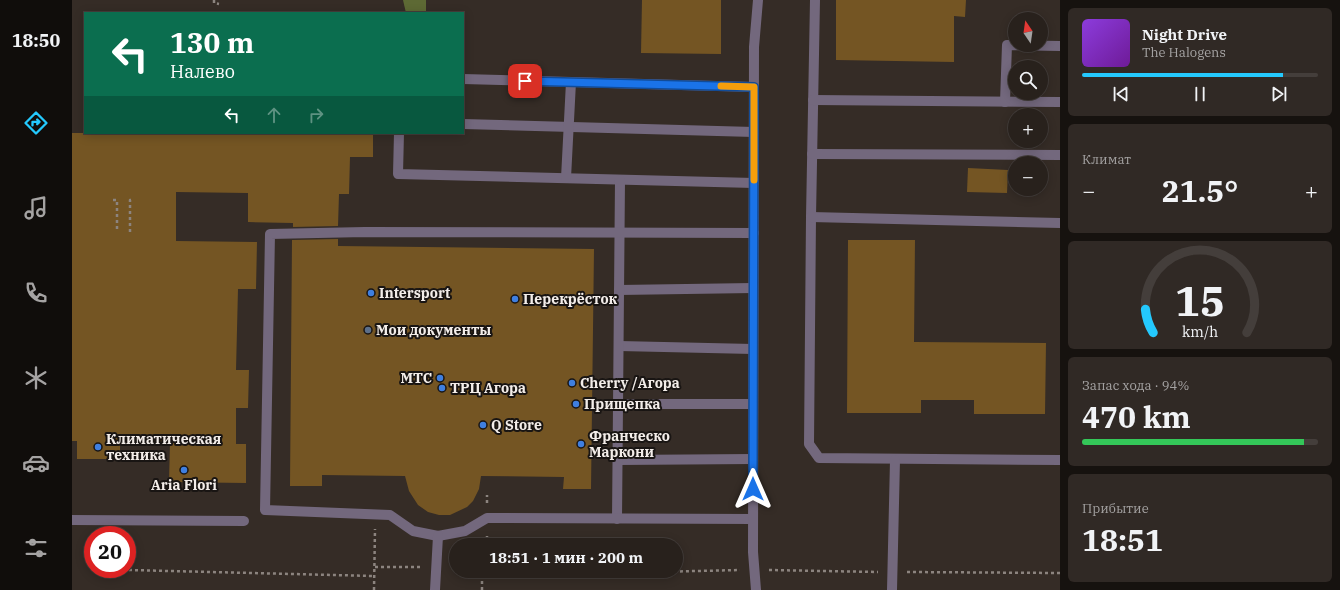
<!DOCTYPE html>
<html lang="ru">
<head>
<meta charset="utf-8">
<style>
	body { margin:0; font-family:"IBM Plex Serif",serif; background:#302925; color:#f1f3f6; height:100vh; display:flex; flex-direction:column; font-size:15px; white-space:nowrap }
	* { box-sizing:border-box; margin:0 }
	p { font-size:13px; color:#a5a3a3 }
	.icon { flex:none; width:22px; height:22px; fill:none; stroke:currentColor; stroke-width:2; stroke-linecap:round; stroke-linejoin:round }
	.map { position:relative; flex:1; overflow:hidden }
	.details { display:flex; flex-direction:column; gap:8px; padding:8px; background:#16120f; width:280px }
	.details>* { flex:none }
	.guide { position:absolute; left:12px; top:12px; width:380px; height:122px; border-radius:0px; box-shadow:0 2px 10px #0003,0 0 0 1px #443e3b; background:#0b6e4f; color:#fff; overflow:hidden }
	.needle { width:26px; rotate:347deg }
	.buttons { position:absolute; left:936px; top:12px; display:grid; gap:8px }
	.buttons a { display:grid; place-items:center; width:40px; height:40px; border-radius:50%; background:#28211c; box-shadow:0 2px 10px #0003,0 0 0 1px #443e3b; font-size:20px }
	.speed { position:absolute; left:12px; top:526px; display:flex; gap:8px; font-size:20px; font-weight:700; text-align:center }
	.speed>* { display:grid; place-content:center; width:52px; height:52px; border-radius:50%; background:#28211c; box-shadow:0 2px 10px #0003,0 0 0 1px #443e3b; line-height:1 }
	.speed .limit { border:6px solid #d22; background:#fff; color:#111 }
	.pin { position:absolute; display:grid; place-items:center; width:34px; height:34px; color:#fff; margin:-17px; border-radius:8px; box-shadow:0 2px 6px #0006 }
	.me { position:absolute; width:44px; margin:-22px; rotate:0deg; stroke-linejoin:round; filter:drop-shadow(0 0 3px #0008) }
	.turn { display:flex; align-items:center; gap:14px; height:84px; padding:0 20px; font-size:18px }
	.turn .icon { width:52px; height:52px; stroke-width:2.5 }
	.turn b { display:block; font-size:28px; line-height:34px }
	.lanes { display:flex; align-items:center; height:38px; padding:0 20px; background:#0003; justify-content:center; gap:20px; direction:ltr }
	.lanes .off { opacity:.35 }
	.big { font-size:30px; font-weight:700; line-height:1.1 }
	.details .widget { flex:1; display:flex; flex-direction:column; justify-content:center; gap:6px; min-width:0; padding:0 14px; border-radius:6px; background:#302925 }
	.details .dial { align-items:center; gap:0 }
	.dial svg { height:104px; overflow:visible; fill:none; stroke:#443e3b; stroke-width:7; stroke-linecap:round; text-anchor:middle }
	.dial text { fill:#f1f3f6; stroke:none }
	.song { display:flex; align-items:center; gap:12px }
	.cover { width:48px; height:48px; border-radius:6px; background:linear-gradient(135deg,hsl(270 70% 55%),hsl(280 70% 35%)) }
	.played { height:4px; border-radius:2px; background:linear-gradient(90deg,#24c9fe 85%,#443e3b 85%) }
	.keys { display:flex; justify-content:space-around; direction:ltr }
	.heat { display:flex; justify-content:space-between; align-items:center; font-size:22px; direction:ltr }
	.charge { height:6px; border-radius:3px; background:linear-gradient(90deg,#34c759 94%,#443e3b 0) }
	.trip { position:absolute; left:377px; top:538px; width:234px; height:40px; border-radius:20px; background:#28211c; box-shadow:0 2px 10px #0003,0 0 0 1px #443e3b; font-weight:700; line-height:40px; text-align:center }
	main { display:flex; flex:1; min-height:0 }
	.menu { display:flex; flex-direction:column; width:72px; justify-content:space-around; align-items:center; background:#100d0b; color:#a5a3a3 }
	.menu .icon { width:28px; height:28px }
	.menu .active { color:#24c9fe }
	.menu b { font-size:18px; color:#f1f3f6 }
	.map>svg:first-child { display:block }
</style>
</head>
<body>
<main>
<nav class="menu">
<b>18:50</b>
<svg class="icon active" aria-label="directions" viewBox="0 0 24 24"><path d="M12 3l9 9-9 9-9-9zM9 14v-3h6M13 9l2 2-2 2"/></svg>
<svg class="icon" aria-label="music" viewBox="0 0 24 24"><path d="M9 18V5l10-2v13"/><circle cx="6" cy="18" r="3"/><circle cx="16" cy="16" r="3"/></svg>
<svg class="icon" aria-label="phone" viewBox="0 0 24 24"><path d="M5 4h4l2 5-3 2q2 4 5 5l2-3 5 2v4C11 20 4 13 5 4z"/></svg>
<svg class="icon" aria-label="climate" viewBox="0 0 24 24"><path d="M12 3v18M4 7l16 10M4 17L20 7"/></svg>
<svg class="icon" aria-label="car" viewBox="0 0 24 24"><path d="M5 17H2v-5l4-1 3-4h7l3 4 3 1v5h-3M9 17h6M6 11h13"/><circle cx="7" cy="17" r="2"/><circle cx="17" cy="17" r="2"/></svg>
<svg class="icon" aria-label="filters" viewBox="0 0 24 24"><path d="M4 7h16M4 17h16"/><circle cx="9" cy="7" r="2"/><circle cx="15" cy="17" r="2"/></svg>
</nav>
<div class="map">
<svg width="988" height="590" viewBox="0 0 988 590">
	<rect width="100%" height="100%" fill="#352c26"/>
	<polygon fill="#5d6934" points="331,0 354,0 354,13 334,13"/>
	<g fill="#745523">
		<polygon points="570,0 649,0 649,54 569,53"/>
		<polygon points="764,0 894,0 893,17 882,16 882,62 764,60"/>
		<polygon points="0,133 301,133 301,157 278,157 277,194 267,194 266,226 221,227 221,223 176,222 176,193 104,192 104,241 185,242 184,289 166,289 164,370 177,370 176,408 164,408 164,444 174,444 174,483 97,482 98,443 48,442 48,459 5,459 5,441 0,441"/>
		<polygon points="896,168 936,170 935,193 895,192"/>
		<polygon points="266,239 266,246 522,249 519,489 491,489 492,477 409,476 407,489 401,501 395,507 378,515 367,515 356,512 346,505 337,491 333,476 250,475 250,486 218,486 220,240"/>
		<polygon points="776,240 843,240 842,342 974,343 973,414 902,414 902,400 849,400 849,413 775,413"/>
	</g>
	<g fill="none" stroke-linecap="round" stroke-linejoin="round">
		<g stroke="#8c847f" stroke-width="2.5" stroke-dasharray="3 3" stroke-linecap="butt">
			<polyline points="142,0 142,3 147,4"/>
			<polyline points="41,200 45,200 45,232"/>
			<polyline points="58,232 58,200 62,200"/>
			<polyline points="415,503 415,495"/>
			<polyline points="415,536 415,545"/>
			<polyline points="303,567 349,567"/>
			<polyline points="57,570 302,576"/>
			<polyline points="697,570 806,572"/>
			<polyline points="835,572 988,573"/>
			<polyline points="410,576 668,570"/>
			<polyline points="302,590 303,529"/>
			<polyline points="410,590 410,576 413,571"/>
		</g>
		<g stroke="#73687d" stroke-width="10">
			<polyline points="743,0 739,217 737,444 747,458 988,460"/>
			<polyline points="391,79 682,87"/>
			<polyline points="741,100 988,102"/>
			<polyline points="933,102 935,45 988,46"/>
			<polyline points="391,124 682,132"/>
			<polyline points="327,133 326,174 682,183"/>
			<polyline points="740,154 988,155"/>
			<polyline points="494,178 499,82"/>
			<polyline points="739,217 988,223"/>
			<polyline points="547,290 681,288"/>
			<polyline points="547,346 681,349"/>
			<polyline points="546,404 681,404"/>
			<polyline points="546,460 681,459"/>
			<polyline points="545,519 548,180"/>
			<polyline points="681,519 415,518 393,531 366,536 341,531 318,515 193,510 198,234 293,232 682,233"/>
			<polyline points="0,520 172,521"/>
			<polyline points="363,590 366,536"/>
			<polyline points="684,590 681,552 682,47 686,0"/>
			<polyline points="820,590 823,460"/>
		</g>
	</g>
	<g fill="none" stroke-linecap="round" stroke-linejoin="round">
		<defs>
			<polyline id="route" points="453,81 682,87 681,489"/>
		</defs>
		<use href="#route" stroke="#114b97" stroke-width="10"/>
		<use href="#route" stroke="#1a73e8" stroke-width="7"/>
		<polyline stroke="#f59e0b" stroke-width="7" points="649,86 682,87 682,180"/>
	</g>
	<g fill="#3f7fe0" stroke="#191513" stroke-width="1.5">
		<circle cx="299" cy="293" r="4"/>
		<circle cx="443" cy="299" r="4"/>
		<circle cx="368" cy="378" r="4"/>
		<circle cx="500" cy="383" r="4"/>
		<circle cx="370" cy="388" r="4"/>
		<circle cx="504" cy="404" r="4"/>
		<circle cx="411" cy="425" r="4"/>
		<circle cx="509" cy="444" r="4"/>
		<circle cx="26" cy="447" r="4"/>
		<circle cx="112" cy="470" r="4"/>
	</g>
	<circle fill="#5c6f8a" stroke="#191513" stroke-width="1.5" cx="296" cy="330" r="4"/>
	<g text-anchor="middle" stroke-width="4" stroke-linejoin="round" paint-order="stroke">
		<g font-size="14" font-weight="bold" fill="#f3ede9" stroke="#191513" text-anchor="start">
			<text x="307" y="298">Intersport</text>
			<text x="451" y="304">Перекрёсток</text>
			<text x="304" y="335">Мои документы</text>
			<text x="360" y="383" text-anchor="end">МТС</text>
			<text x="508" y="388">Cherry /Агора</text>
			<text x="378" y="393">ТРЦ Агора</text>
			<text x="512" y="409">Прищепка</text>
			<text x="419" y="430">Q Store</text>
			<text x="517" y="441">Франческо<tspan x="517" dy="16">Маркони</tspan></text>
			<text x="34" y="444">Климатическая<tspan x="34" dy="16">техника</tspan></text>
			<text x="112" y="490" text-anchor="middle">Aria Flori</text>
		</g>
	</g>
</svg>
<div class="buttons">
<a><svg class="needle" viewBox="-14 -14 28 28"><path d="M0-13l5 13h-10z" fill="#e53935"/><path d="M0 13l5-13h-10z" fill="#a5a3a3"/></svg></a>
<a><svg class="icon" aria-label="search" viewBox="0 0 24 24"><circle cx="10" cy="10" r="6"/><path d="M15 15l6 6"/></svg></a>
<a>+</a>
<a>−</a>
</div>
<div class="speed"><div class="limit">20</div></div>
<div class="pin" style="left:453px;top:81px;background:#d93025"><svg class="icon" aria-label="arrive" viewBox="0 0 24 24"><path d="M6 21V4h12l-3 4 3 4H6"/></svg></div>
<svg class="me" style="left:681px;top:489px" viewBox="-20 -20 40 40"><path d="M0-17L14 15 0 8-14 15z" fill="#1a73e8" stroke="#fff" stroke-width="4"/></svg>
<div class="trip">18:51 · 1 мин · 200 m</div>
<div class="guide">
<div class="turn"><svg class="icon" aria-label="left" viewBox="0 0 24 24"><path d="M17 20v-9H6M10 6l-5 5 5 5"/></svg><div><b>130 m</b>Налево</div></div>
<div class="lanes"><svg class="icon" aria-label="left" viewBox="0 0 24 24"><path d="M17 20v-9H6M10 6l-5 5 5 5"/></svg><svg class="icon off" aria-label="ahead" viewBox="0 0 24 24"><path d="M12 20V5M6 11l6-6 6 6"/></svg><svg class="icon off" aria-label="right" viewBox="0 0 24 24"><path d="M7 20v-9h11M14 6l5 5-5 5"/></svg></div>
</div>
</div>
<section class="details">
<div class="widget">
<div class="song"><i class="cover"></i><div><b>Night Drive</b><p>The Halogens</p></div></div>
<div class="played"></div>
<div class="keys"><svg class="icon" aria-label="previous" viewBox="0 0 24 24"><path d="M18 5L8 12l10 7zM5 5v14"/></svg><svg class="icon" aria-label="pause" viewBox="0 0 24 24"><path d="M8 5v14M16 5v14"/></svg><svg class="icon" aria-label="next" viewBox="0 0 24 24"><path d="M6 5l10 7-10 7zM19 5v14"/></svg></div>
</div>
<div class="widget"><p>Климат</p>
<div class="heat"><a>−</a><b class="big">21.5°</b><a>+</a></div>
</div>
<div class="widget dial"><svg viewBox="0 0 100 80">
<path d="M14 69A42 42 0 1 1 86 69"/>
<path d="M14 69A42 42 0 0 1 8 51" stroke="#24c9fe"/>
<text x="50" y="56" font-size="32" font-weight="700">15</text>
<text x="50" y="72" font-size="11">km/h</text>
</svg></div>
<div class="widget"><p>Запас хода · 94%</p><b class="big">470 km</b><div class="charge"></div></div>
<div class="widget"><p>Прибытие</p><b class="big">18:51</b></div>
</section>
</main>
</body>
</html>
